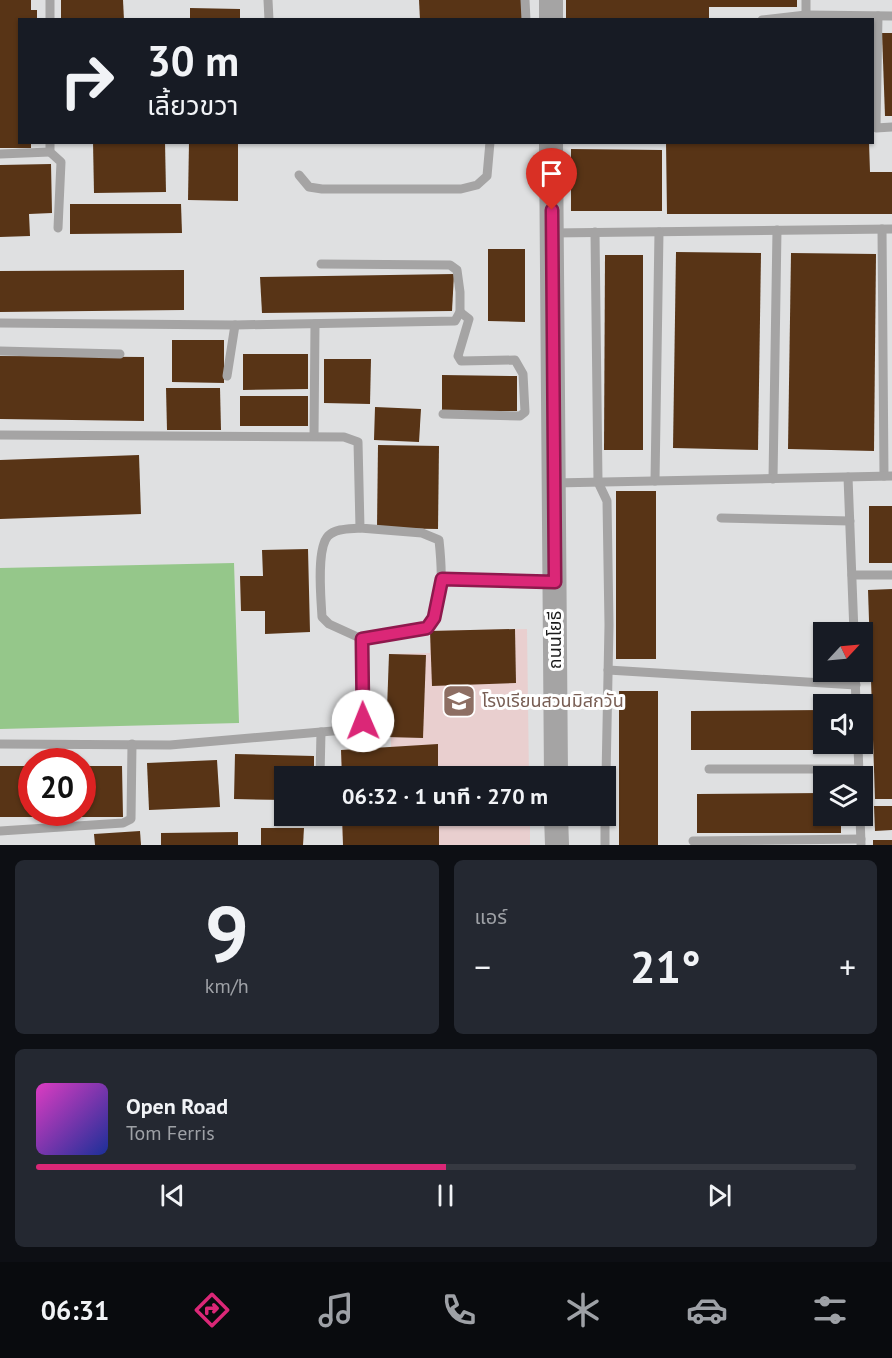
<!DOCTYPE html>
<html lang="th">
<head>
<meta charset="utf-8">
<style>
	body { margin:0; font-family:"PT Sans","Noto Sans Thai",sans-serif; background:#242831; color:#f1f3f6; height:100vh; display:flex; flex-direction:column; font-size:22px; white-space:nowrap }
	* { box-sizing:border-box; margin:0 }
	p { font-size:20px; color:#9ea1a6 }
	.icon { flex:none; width:33px; height:33px; fill:none; stroke:currentColor; stroke-width:2; stroke-linecap:round; stroke-linejoin:round }
	.map { position:relative; height:845px; overflow:hidden }
	.panel { display:flex; flex-direction:column; gap:15px; padding:15px; background:#0d0f14; flex:1 }
	.panel>* { flex:none }
	.hud { position:absolute; left:18px; top:18px; width:856px; height:126px; border-radius:0px; box-shadow:0 2px 4px #0004; background:#171b24; color:#f1f3f6; overflow:hidden }
	.needle { width:39px; rotate:64deg }
	.tools { position:absolute; left:813px; top:622px; display:grid; gap:12px }
	.tools a { display:grid; place-items:center; width:60px; height:60px; border-radius:0px; background:#171b24; box-shadow:0 2px 4px #0004; font-size:30px }
	.speed { position:absolute; left:18px; top:748px; display:flex; gap:12px; font-size:30px; font-weight:700; text-align:center }
	.speed>* { display:grid; place-content:center; width:78px; height:78px; border-radius:50%; background:#171b24; box-shadow:0 2px 4px #0004; line-height:1 }
	.speed .limit { border:9px solid #d22; background:#fff; color:#111 }
	.pin { position:absolute; display:grid; place-items:center; width:51px; height:51px; color:#fff; margin:-62px -26px; border-radius:50% 50% 50% 0; rotate:-45deg; box-shadow:0 0 6px #0007 }
	.pin .icon { rotate:45deg }
	.me { position:absolute; width:66px; margin:-33px; rotate:359deg; stroke-linejoin:round; filter:drop-shadow(0 0 4px #0008) }
	.turn { display:flex; align-items:center; gap:21px; height:126px; padding:0 30px; font-size:27px }
	.turn .icon { width:78px; height:78px; stroke-width:2.5 }
	.turn b { display:block; font-size:42px; line-height:51px }
	.big { font-size:45px; font-weight:700; line-height:1.1 }
	.panel .card { flex:1; display:flex; flex-direction:column; justify-content:center; gap:9px; min-width:0; padding:0 21px; border-radius:9px; background:#242831 }
	.panel .dial { align-items:center; gap:0 }
	.dial b { font-size:78px; line-height:1 }
	.song { display:flex; align-items:center; gap:18px }
	.cover { width:72px; height:72px; border-radius:9px; background:linear-gradient(135deg,hsl(310 70% 55%),hsl(230 70% 35%)) }
	.played { height:6px; border-radius:3px; background:linear-gradient(90deg,#db2777 50%,#363941 50%) }
	.keys { display:flex; justify-content:space-around; direction:ltr }
	.heat { display:flex; justify-content:space-between; align-items:center; font-size:33px; direction:ltr }
	.panel .tiles { flex:1; display:grid; gap:15px; grid-template-columns:1fr 1fr }
	.card:last-child { grid-column:span 2 }
	.trip { position:absolute; left:274px; top:766px; width:342px; height:60px; border-radius:0px; background:#171b24; box-shadow:0 2px 4px #0004; font-weight:700; line-height:60px; text-align:center }
	.dock { display:flex; height:96px; justify-content:space-around; align-items:center; background:#090b0e; color:#9ea1a6 }
	.dock .icon { width:42px; height:42px }
	.dock .selected { color:#db2777 }
	.dock b { font-size:27px; color:#f1f3f6 }
	.map>svg:first-child { display:block }
</style>
</head>
<body>
<div class="map">
<svg width="892" height="845" viewBox="0 0 892 845">
	<rect width="100%" height="100%" fill="#dfe0e1"/>
	<g fill="#e9cfcf">
		<polygon points="527,629 529,777 342,777 341,750 391,749 389,654 430,653 430,631"/>
		<polygon points="342,816 530,816 530,845 343,845"/>
	</g>
	<polygon fill="#95c78a" points="234,563 239,723 0,729 0,568"/>
	<g fill="#583416">
		<polygon points="0,0 31,0 31,10 37,10 37,20 20,20 20,142 31,142 31,148 0,148"/>
		<polygon points="61,0 123,0 124,20 61,20"/>
		<polygon points="419,0 524,0 524,20 420,20"/>
		<polygon points="566,0 797,0 797,7 709,7 709,20 566,20"/>
		<polygon points="190,8 240,9 240,20 190,20"/>
		<polygon points="882,33 892,33 892,116 885,116"/>
		<polygon points="93,142 165,142 166,192 94,193"/>
		<polygon points="189,142 238,142 238,201 188,200"/>
		<polygon points="666,142 869,142 870,172 892,172 892,214 667,214"/>
		<polygon points="571,149 662,150 662,211 571,211"/>
		<polygon points="51,164 52,213 29,214 30,236 0,237 0,165"/>
		<polygon points="70,204 181,204 182,233 70,234"/>
		<polygon points="488,249 525,249 525,322 488,321"/>
		<polygon points="676,252 761,253 758,450 673,448"/>
		<polygon points="791,253 876,254 874,451 788,449"/>
		<polygon points="605,255 643,255 643,450 604,450"/>
		<polygon points="184,270 184,310 0,312 0,271"/>
		<polygon points="454,274 452,311 262,313 260,277"/>
		<polygon points="172,340 224,340 224,383 172,382"/>
		<polygon points="243,354 308,354 308,389 243,390"/>
		<polygon points="0,356 144,357 144,421 0,419"/>
		<polygon points="324,359 371,359 370,404 324,403"/>
		<polygon points="442,375 517,376 517,411 442,411"/>
		<polygon points="166,388 220,388 221,430 167,430"/>
		<rect x="240" y="396" width="68" height="30"/>
		<polygon points="375,407 421,409 419,442 374,440"/>
		<polygon points="378,445 439,446 438,529 377,528"/>
		<polygon points="139,455 141,514 0,519 0,460"/>
		<rect x="616" y="491" width="40" height="168"/>
		<rect x="869" y="506" width="23" height="57"/>
		<polygon points="308,549 310,632 265,634 265,611 241,611 240,576 263,576 262,550"/>
		<polygon points="892,589 892,799 875,799 868,590"/>
		<polygon points="515,629 516,683 432,686 430,631"/>
		<polygon points="389,654 426,655 423,738 386,737"/>
		<rect x="619" y="691" width="39" height="154"/>
		<polygon points="824,710 824,744 835,744 835,750 691,750 691,711"/>
		<polygon points="438,744 438,777 342,777 341,750"/>
		<polygon points="235,754 314,756 314,777 285,777 285,800 234,799"/>
		<polygon points="217,760 220,807 149,810 147,763"/>
		<polygon points="0,766 32,766 32,813 82,813 82,766 122,766 123,817 0,817"/>
		<polygon points="824,793 824,816 841,816 841,833 697,833 697,794"/>
		<polygon points="874,806 892,806 892,830 875,831"/>
		<polygon points="342,816 439,816 439,845 343,845"/>
		<polygon points="261,828 304,828 303,845 261,845"/>
		<polygon points="140,831 141,845 95,845 94,834"/>
		<polygon points="238,832 238,845 161,845 161,833"/>
		<rect x="873" y="840" width="19" height="5"/>
	</g>
	<g fill="none" stroke-linecap="round" stroke-linejoin="round">
		<g stroke="#a5a4a4" stroke-width="9">
			<polyline points="50,0 50,20"/>
			<polyline points="268,0 269,20"/>
			<polyline points="525,0 526,20"/>
			<polyline points="806,0 806,15"/>
			<polyline points="878,16 876,128 892,127"/>
			<polyline points="762,20 806,15 892,16"/>
			<polyline points="50,142 50,152 61,162 58,228"/>
			<polyline points="0,154 50,152"/>
			<polyline points="299,175 309,187 322,189 461,189 477,185 487,176 490,142"/>
			<polyline points="882,229 884,476"/>
			<polyline points="595,232 598,482 607,501 609,625 606,777"/>
			<polyline points="552,233 892,229"/>
			<polyline points="0,323 235,325 455,321 460,312 460,292 457,270 450,265 321,264"/>
			<polyline points="0,351 120,354"/>
			<polyline points="227,376 235,325"/>
			<polyline points="443,414 520,416 525,412 523,374 515,360 461,361 458,356 469,319 460,312"/>
			<path d="M0 435 344 437 358 442 360 528 422 533 439 540C442 568 445 604 427 628L362 639 363 721 356 729 170 745 0 744"/>
			<polyline points="314,436 315,324"/>
			<polyline points="848,477 854,633"/>
			<polyline points="773,479 777,230"/>
			<polyline points="655,481 659,232"/>
			<polyline points="554,483 892,476"/>
			<polyline points="721,518 850,521"/>
			<path d="M360 528C350 529 336 528 328 536 316 549 321 599 322 617L329 624 362 639"/>
			<polyline points="852,575 892,575"/>
			<polyline points="442,579 552,581"/>
			<polyline points="608,670 856,685"/>
			<polyline points="855,672 856,705"/>
			<polyline points="858,744 859,777"/>
			<polyline points="709,769 859,769"/>
			<polyline points="320,777 321,732"/>
			<polyline points="860,816 861,844"/>
			<polyline points="0,831 123,823 131,819 132,744"/>
			<polyline points="693,841 861,839"/>
			<polyline points="605,845 605,816"/>
		</g>
		<g stroke="#a5a4a4" stroke-width="24">
			<polyline points="551,20 551,0"/>
			<polyline points="551,142 556,777"/>
			<polyline points="556,816 557,845"/>
		</g>
	</g>
	<g fill="none" stroke-linecap="round" stroke-linejoin="round">
		<defs>
			<polyline id="route" points="363,721 362,639 427,628 434,618 442,579 555,582 552,210"/>
		</defs>
		<use href="#route" stroke="#8e194d" stroke-width="15"/>
		<use href="#route" stroke="#db2777" stroke-width="10"/>
	</g>
	<defs>
		<symbol id="school-square" viewBox="-11 -11 22 22"><rect x="-9" y="-9" width="18" height="18" rx="4" fill="#8d6e63" stroke="#fff"/><path d="M0-5L7-2L0 1L-7-2ZM-4 1L0 2.5L4 1V4Q0 6-4 4Z" fill="#fff"/></symbol>
	</defs>
	<g fill-rule="evenodd">
		<use href="#school-square" x="440" y="682" width="38" height="38"/>
	</g>
	<g text-anchor="middle" stroke-width="6" stroke-linejoin="round" paint-order="stroke">
		<g font-size="18" fill="#1b1b1b" stroke="#fff">
			<text transform="translate(555 640) rotate(-90)" y="6">ถนนโยธี</text>
		</g>
		<g font-size="18" fill="#785e54" stroke="#fff" text-anchor="start">
			<text x="482" y="707">โรงเรียนสวนมิสกวัน</text>
		</g>
	</g>
</svg>
<div class="tools">
<a><svg class="needle" viewBox="-14 -14 28 28"><path d="M0-13l5 13h-10z" fill="#e53935"/><path d="M0 13l5-13h-10z" fill="#9ea1a6"/></svg></a>
<a><svg class="icon" aria-label="sound" viewBox="0 0 24 24"><path d="M4 9h4l5-4v14l-5-4H4zM17 9q2 3 0 6"/></svg></a>
<a><svg class="icon" aria-label="layers" viewBox="0 0 24 24"><path d="M12 4l9 5-9 5-9-5zM3 14l9 5 9-5"/></svg></a>
</div>
<div class="speed"><div class="limit">20</div></div>
<div class="pin" style="left:552px;top:210px;background:#d93025"><svg class="icon" aria-label="arrive" viewBox="0 0 24 24"><path d="M6 21V4h12l-3 4 3 4H6"/></svg></div>
<svg class="me" style="left:363px;top:721px" viewBox="-20 -20 40 40"><circle r="19" fill="#fff"/><path d="M0-13L10 11 0 6-10 11z" fill="#db2777"/></svg>
<div class="trip">06:32 · 1 นาที · 270 m</div>
<div class="hud">
<div class="turn"><svg class="icon" aria-label="right" viewBox="0 0 24 24"><path d="M7 20v-9h11M14 6l5 5-5 5"/></svg><div><b>30 m</b>เลี้ยวขวา</div></div>
</div>
</div>
<section class="panel">
<div class="tiles">
<div class="card dial"><b>9</b><p>km/h</p></div>
<div class="card"><p>แอร์</p>
<div class="heat"><a>−</a><b class="big">21°</b><a>+</a></div>
</div>
<div class="card">
<div class="song"><i class="cover"></i><div><b>Open Road</b><p>Tom Ferris</p></div></div>
<div class="played"></div>
<div class="keys"><svg class="icon" aria-label="previous" viewBox="0 0 24 24"><path d="M18 5L8 12l10 7zM5 5v14"/></svg><svg class="icon" aria-label="pause" viewBox="0 0 24 24"><path d="M8 5v14M16 5v14"/></svg><svg class="icon" aria-label="next" viewBox="0 0 24 24"><path d="M6 5l10 7-10 7zM19 5v14"/></svg></div>
</div>
</div>
</section>
<nav class="dock">
<b>06:31</b>
<svg class="icon selected" aria-label="directions" viewBox="0 0 24 24"><path d="M12 3l9 9-9 9-9-9zM9 14v-3h6M13 9l2 2-2 2"/></svg>
<svg class="icon" aria-label="music" viewBox="0 0 24 24"><path d="M9 18V5l10-2v13"/><circle cx="6" cy="18" r="3"/><circle cx="16" cy="16" r="3"/></svg>
<svg class="icon" aria-label="phone" viewBox="0 0 24 24"><path d="M5 4h4l2 5-3 2q2 4 5 5l2-3 5 2v4C11 20 4 13 5 4z"/></svg>
<svg class="icon" aria-label="climate" viewBox="0 0 24 24"><path d="M12 3v18M4 7l16 10M4 17L20 7"/></svg>
<svg class="icon" aria-label="car" viewBox="0 0 24 24"><path d="M5 17H2v-5l4-1 3-4h7l3 4 3 1v5h-3M9 17h6M6 11h13"/><circle cx="7" cy="17" r="2"/><circle cx="17" cy="17" r="2"/></svg>
<svg class="icon" aria-label="filters" viewBox="0 0 24 24"><path d="M4 7h16M4 17h16"/><circle cx="9" cy="7" r="2"/><circle cx="15" cy="17" r="2"/></svg>
</nav>
</body>
</html>
